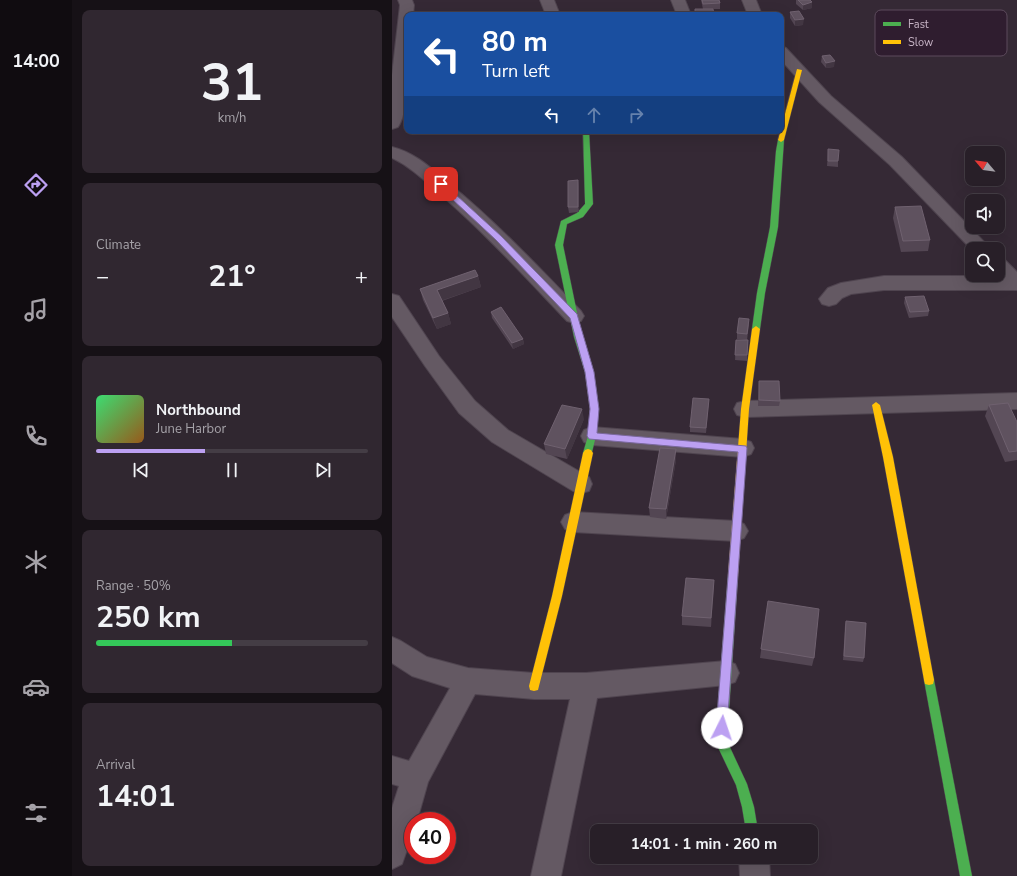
<!DOCTYPE html>
<html lang="en">
<head>
<meta charset="utf-8">
<style>
	body { margin:0; font-family:"Nunito Sans",sans-serif; background:#302730; color:#f1f3f6; height:100vh; display:flex; flex-direction:column; font-size:15px; white-space:nowrap }
	* { box-sizing:border-box; margin:0 }
	p { font-size:13px; color:#a5a2a8 }
	.icon { flex:none; width:22px; height:22px; fill:none; stroke:currentColor; stroke-width:2; stroke-linecap:round; stroke-linejoin:round }
	.map { position:relative; flex:1; overflow:hidden }
	.drawer { display:flex; flex-direction:column; gap:10px; padding:10px; background:#161116; width:320px }
	.drawer>* { flex:none }
	.guide { position:absolute; left:12px; top:12px; width:380px; height:122px; border-radius:8px; box-shadow:0 4px 16px #0002,0 0 0 1px #443d45; background:#1a4fa0; color:#fff; overflow:hidden }
	.needle { width:26px; rotate:299deg }
	.controls { position:absolute; left:573px; top:146px; display:grid; gap:8px }
	.controls a { display:grid; place-items:center; width:40px; height:40px; border-radius:8px; background:#281f28; box-shadow:0 4px 16px #0002,0 0 0 1px #443d45; font-size:20px }
	.speed { position:absolute; left:12px; top:812px; display:flex; gap:8px; font-size:20px; font-weight:700; text-align:center }
	.speed>* { display:grid; place-content:center; width:52px; height:52px; border-radius:50%; background:#281f28; box-shadow:0 4px 16px #0002,0 0 0 1px #443d45; line-height:1 }
	.speed .limit { border:6px solid #d22; background:#fff; color:#111 }
	.pin { position:absolute; display:grid; place-items:center; width:34px; height:34px; color:#fff; margin:-17px; border-radius:8px; box-shadow:0 2px 6px #0006 }
	.me { position:absolute; width:44px; margin:-22px; rotate:4deg; stroke-linejoin:round; filter:drop-shadow(0 0 3px #0008) }
	.turn { display:flex; align-items:center; gap:14px; height:84px; padding:0 12px; font-size:18px }
	.turn .icon { width:52px; height:52px; stroke-width:2.5 }
	.turn b { display:block; font-size:28px; line-height:34px }
	.lanes { display:flex; align-items:center; height:38px; padding:0 12px; background:#0003; justify-content:center; gap:20px; direction:ltr }
	.lanes .off { opacity:.35 }
	.big { font-size:30px; font-weight:700; line-height:1.1 }
	.drawer .card { flex:1; display:flex; flex-direction:column; justify-content:center; gap:6px; min-width:0; padding:0 14px; border-radius:8px; background:#302730 }
	.drawer .dial { align-items:center; gap:0 }
	.dial b { font-size:52px; line-height:1 }
	.song { display:flex; align-items:center; gap:12px }
	.cover { width:48px; height:48px; border-radius:6px; background:linear-gradient(135deg,hsl(140 70% 55%),hsl(30 70% 35%)) }
	.played { height:4px; border-radius:2px; background:linear-gradient(90deg,#bca0f2 40%,#443d45 40%) }
	.keys { display:flex; justify-content:space-around; direction:ltr }
	.heat { display:flex; justify-content:space-between; align-items:center; font-size:22px; direction:ltr }
	.charge { height:6px; border-radius:3px; background:linear-gradient(90deg,#34c759 50%,#443d45 0) }
	.trip { position:absolute; left:198px; top:824px; width:228px; height:40px; border-radius:8px; background:#281f28; box-shadow:0 4px 16px #0002,0 0 0 1px #443d45; font-weight:700; line-height:40px; text-align:center }
	main { display:flex; flex:1; min-height:0 }
	.menu { display:flex; flex-direction:column; width:72px; justify-content:space-around; align-items:center; background:#100c10; color:#a5a2a8 }
	.menu .icon { width:28px; height:28px }
	.menu .on { color:#bca0f2 }
	.menu b { font-size:18px; color:#f1f3f6 }
	.map>svg:first-child { display:block }
</style>
</head>
<body>
<main>
<nav class="menu">
<b>14:00</b>
<svg class="icon on" aria-label="directions" viewBox="0 0 24 24"><path d="M12 3l9 9-9 9-9-9zM9 14v-3h6M13 9l2 2-2 2"/></svg>
<svg class="icon" aria-label="music" viewBox="0 0 24 24"><path d="M9 18V5l10-2v13"/><circle cx="6" cy="18" r="3"/><circle cx="16" cy="16" r="3"/></svg>
<svg class="icon" aria-label="phone" viewBox="0 0 24 24"><path d="M5 4h4l2 5-3 2q2 4 5 5l2-3 5 2v4C11 20 4 13 5 4z"/></svg>
<svg class="icon" aria-label="climate" viewBox="0 0 24 24"><path d="M12 3v18M4 7l16 10M4 17L20 7"/></svg>
<svg class="icon" aria-label="car" viewBox="0 0 24 24"><path d="M5 17H2v-5l4-1 3-4h7l3 4 3 1v5h-3M9 17h6M6 11h13"/><circle cx="7" cy="17" r="2"/><circle cx="17" cy="17" r="2"/></svg>
<svg class="icon" aria-label="filters" viewBox="0 0 24 24"><path d="M4 7h16M4 17h16"/><circle cx="9" cy="7" r="2"/><circle cx="15" cy="17" r="2"/></svg>
</nav>
<section class="drawer">
<div class="card dial"><b>31</b><p>km/h</p></div>
<div class="card"><p>Climate</p>
<div class="heat"><a>−</a><b class="big">21°</b><a>+</a></div>
</div>
<div class="card">
<div class="song"><i class="cover"></i><div><b>Northbound</b><p>June Harbor</p></div></div>
<div class="played"></div>
<div class="keys"><svg class="icon" aria-label="previous" viewBox="0 0 24 24"><path d="M18 5L8 12l10 7zM5 5v14"/></svg><svg class="icon" aria-label="pause" viewBox="0 0 24 24"><path d="M8 5v14M16 5v14"/></svg><svg class="icon" aria-label="next" viewBox="0 0 24 24"><path d="M6 5l10 7-10 7zM19 5v14"/></svg></div>
</div>
<div class="card"><p>Range · 50%</p><b class="big">250 km</b><div class="charge"></div></div>
<div class="card"><p>Arrival</p><b class="big">14:01</b></div>
</section>
<div class="map">
<svg width="625" height="876" viewBox="0 0 625 876">
	<rect width="100%" height="100%" fill="#352935"/>
	<g fill="none" stroke-linecap="round" stroke-linejoin="round">
		<defs>
			<g id="street">
				<path d="M6 0H20L22 5 21 15H15C15 42 20 107 6 127L0 129V75L8 5Z"/>
				<polygon points="148,0 162,0 168,15 154,15"/>
				<polygon points="279,0 293,0 299,15 285,15"/>
				<polygon points="350,0 364,0 370,15 356,15"/>
				<polygon points="389,46 394,48 439,96 510,157 599,249 580,250 498,165 427,102 389,60"/>
				<path d="M0 147C24 153 40 169 58 184 105 223 147 267 189 311L192 316 189 321 182 323 175 321C134 278 94 234 49 195 33 181 19 167 0 158Z"/>
				<polygon points="606,258 613,260 625,272 625,290 492,290 459,294 450,298 444,304 437,306 430,304 427,299 436,288 449,283 492,276 606,276 605,275"/>
				<polygon points="0,294 7,296 47,356 83,401 116,430 197,477 200,484 197,491 189,493 181,491 100,442 67,413 33,366 0,317"/>
				<polygon points="625,393 625,409 353,417 345,415 342,409 345,403 353,401"/>
				<polygon points="200,427 351,439 359,442 362,448 359,454 351,457 200,445 192,442 189,436 192,430"/>
				<polygon points="181,512 344,521 352,524 356,531 352,538 344,541 181,532 173,529 169,522 173,515"/>
				<polygon points="0,637 9,641 35,657 76,668 142,673 194,673 334,661 343,664 347,673 343,682 334,685 205,698 169,876 139,876 178,699 142,699 83,694 36,782 25,821 21,821 21,833 10,864 0,869 0,808 7,786 0,784 0,756 17,761 58,688 20,676 0,663"/>
				<polygon points="347,857 377,857 378,876 348,876"/>
			</g>
			<g id="fast">
				<polygon points="191,131 197,131 201,204 191,217 175,224 171,245 190,337 201,372 206,409 204,436 199,456 193,456 191,453 196,436 198,409 193,372 182,337 163,245 169,221 185,213 193,204"/>
				<polygon points="389,138 392,140 386,227 373,293 368,329 364,332 360,329 365,293 378,227 384,151 386,140"/>
				<polygon points="341,571 345,572 346,575 335,741 355,784 362,807 366,831 354,831 350,807 344,785 323,741 336,575 337,572"/>
				<polygon points="537,675 541,676 542,680 580,876 568,876 532,680 533,676"/>
			</g>
			<g id="slow">
				<polygon points="405,69 410,70 392,140 389,142 386,140"/>
				<polygon points="364,326 368,329 357,409 346,575 345,578 341,579 337,578 336,575 349,409 360,329"/>
				<polygon points="484,402 488,405 501,457 542,680 541,684 537,685 533,684 532,680 491,457 480,405"/>
				<polygon points="196,449 199,450 201,453 170,596 147,686 146,690 142,691 138,690 137,686 160,596 191,453 193,450"/>
			</g>
		</defs>
		<use href="#street" stroke="#4f444f" stroke-width="2"/>
		<use href="#fast" stroke="#4f444f" stroke-width="1"/>
		<use href="#slow" stroke="#4f444f" stroke-width="1"/>
		<use href="#street" fill="#645963" fill-rule="evenodd"/>
		<use href="#fast" fill="#4caf50" fill-rule="evenodd"/>
		<use href="#slow" fill="#ffc107" fill-rule="evenodd"/>
	</g>
	<g fill="#534653">
		<polygon points="309,0 327,0 328,3 328,9 311,9"/>
		<polygon points="404,0 418,0 420,8 411,10 404,4"/>
		<polygon points="398,12 411,25 403,26 398,18"/>
		<polygon points="430,56 442,67 434,68 429,62"/>
		<polygon points="436,149 446,161 446,167 435,166"/>
		<polygon points="187,186 187,212 177,213 176,207"/>
		<polygon points="503,207 538,240 536,251 509,252 501,218"/>
		<polygon points="86,276 89,287 50,301 56,313 59,324 45,329 31,300 28,289"/>
		<polygon points="513,297 537,311 536,316 517,318 512,303"/>
		<polygon points="99,312 131,339 132,344 121,349 100,318"/>
		<polygon points="357,324 355,340 345,339 345,333"/>
		<polygon points="344,340 356,340 355,361 343,360"/>
		<polygon points="367,381 388,401 387,406 366,406"/>
		<polygon points="317,399 314,433 298,432 298,427"/>
		<polygon points="597,405 625,422 625,460 613,462 593,416"/>
		<polygon points="192,419 175,459 154,454 152,444"/>
		<polygon points="284,460 274,519 258,517 257,508"/>
		<polygon points="322,580 319,627 290,625 290,616"/>
		<polygon points="376,601 422,658 420,666 368,658"/>
		<polygon points="454,621 472,658 471,662 451,660 453,625"/>
	</g>
	<g fill="#423642">
		<polygon points="420,2 420,8 411,10 411,5"/>
		<polygon points="412,19 411,25 403,26 403,20"/>
		<polygon points="443,61 442,67 434,68 434,63"/>
		<polygon points="186,180 187,186 187,212 186,207"/>
		<polygon points="86,276 89,287 48,301 45,290"/>
		<polygon points="56,313 59,324 45,329 41,318"/>
		<polygon points="131,339 132,344 121,349 120,343"/>
		<polygon points="317,399 317,404 314,433 314,428"/>
		<polygon points="190,409 192,419 175,459 173,449"/>
		<polygon points="284,449 284,460 274,519 274,509"/>
		<polygon points="322,580 322,589 319,627 319,618"/>
	</g>
	<g fill="#5f525f" stroke="#6f616f">
		<polygon points="310,0 327,0 328,3 311,4"/>
		<polygon points="406,0 418,0 420,2 411,5"/>
		<polygon points="303,9 321,9 322,15 303,15"/>
		<polygon points="407,11 412,19 403,20 398,12"/>
		<polygon points="438,55 443,61 434,63 430,56"/>
		<polygon points="436,149 447,150 446,161 436,161"/>
		<polygon points="186,180 186,207 176,207 176,181"/>
		<polygon points="529,206 538,240 511,241 503,207"/>
		<polygon points="83,270 86,276 45,290 56,313 41,318 28,289"/>
		<polygon points="532,296 537,311 518,312 513,297"/>
		<polygon points="109,307 131,339 120,343 99,312"/>
		<polygon points="347,318 357,319 355,334 345,333"/>
		<polygon points="344,340 356,340 355,355 343,355"/>
		<polygon points="367,381 387,381 388,401 367,400"/>
		<polygon points="301,398 317,399 314,428 298,427"/>
		<polygon points="616,403 625,422 625,451 617,452 597,405"/>
		<polygon points="170,405 190,409 173,449 152,444"/>
		<polygon points="268,448 284,449 274,509 257,508"/>
		<polygon points="294,578 322,580 319,618 290,616"/>
		<polygon points="376,601 427,609 422,658 369,649"/>
		<polygon points="454,621 474,623 472,658 452,656"/>
	</g>
	<polygon fill="#bca0f2" stroke="#7a689d" points="49,182 51,183 109,236 185,314 202,372 207,409 205,433 354,446 355,448 335,728 334,731 330,733 326,731 324,728 346,452 197,439 195,436 198,409 193,372 178,318 104,240 46,186 45,184"/>
	<rect x="483" y="10" width="132" height="46" rx="6" fill="#2f1d2f" stroke="#5c4a5c" stroke-width="1"/>
	<rect x="491" y="22" width="18" height="4" fill="#4caf50"/>
	<rect x="491" y="40" width="18" height="4" fill="#ffc107"/>
	<g font-size="11" fill="#c6b3c5">
		<text x="516" y="28">Fast</text>
		<text x="516" y="46">Slow</text>
	</g>
</svg>
<div class="controls">
<a><svg class="needle" viewBox="-14 -14 28 28"><path d="M0-13l5 13h-10z" fill="#e53935"/><path d="M0 13l5-13h-10z" fill="#a5a2a8"/></svg></a>
<a><svg class="icon" aria-label="sound" viewBox="0 0 24 24"><path d="M4 9h4l5-4v14l-5-4H4zM17 9q2 3 0 6"/></svg></a>
<a><svg class="icon" aria-label="search" viewBox="0 0 24 24"><circle cx="10" cy="10" r="6"/><path d="M15 15l6 6"/></svg></a>
</div>
<div class="speed"><div class="limit">40</div></div>
<div class="pin" style="left:49px;top:184px;background:#d93025"><svg class="icon" aria-label="arrive" viewBox="0 0 24 24"><path d="M6 21V4h12l-3 4 3 4H6"/></svg></div>
<svg class="me" style="left:330px;top:728px" viewBox="-20 -20 40 40"><circle r="19" fill="#fff"/><path d="M0-13L10 11 0 6-10 11z" fill="#bca0f2"/></svg>
<div class="trip">14:01 · 1 min · 260 m</div>
<div class="guide">
<div class="turn"><svg class="icon" aria-label="left" viewBox="0 0 24 24"><path d="M17 20v-9H6M10 6l-5 5 5 5"/></svg><div><b>80 m</b>Turn left</div></div>
<div class="lanes"><svg class="icon" aria-label="left" viewBox="0 0 24 24"><path d="M17 20v-9H6M10 6l-5 5 5 5"/></svg><svg class="icon off" aria-label="ahead" viewBox="0 0 24 24"><path d="M12 20V5M6 11l6-6 6 6"/></svg><svg class="icon off" aria-label="right" viewBox="0 0 24 24"><path d="M7 20v-9h11M14 6l5 5-5 5"/></svg></div>
</div>
</div>
</main>
</body>
</html>
